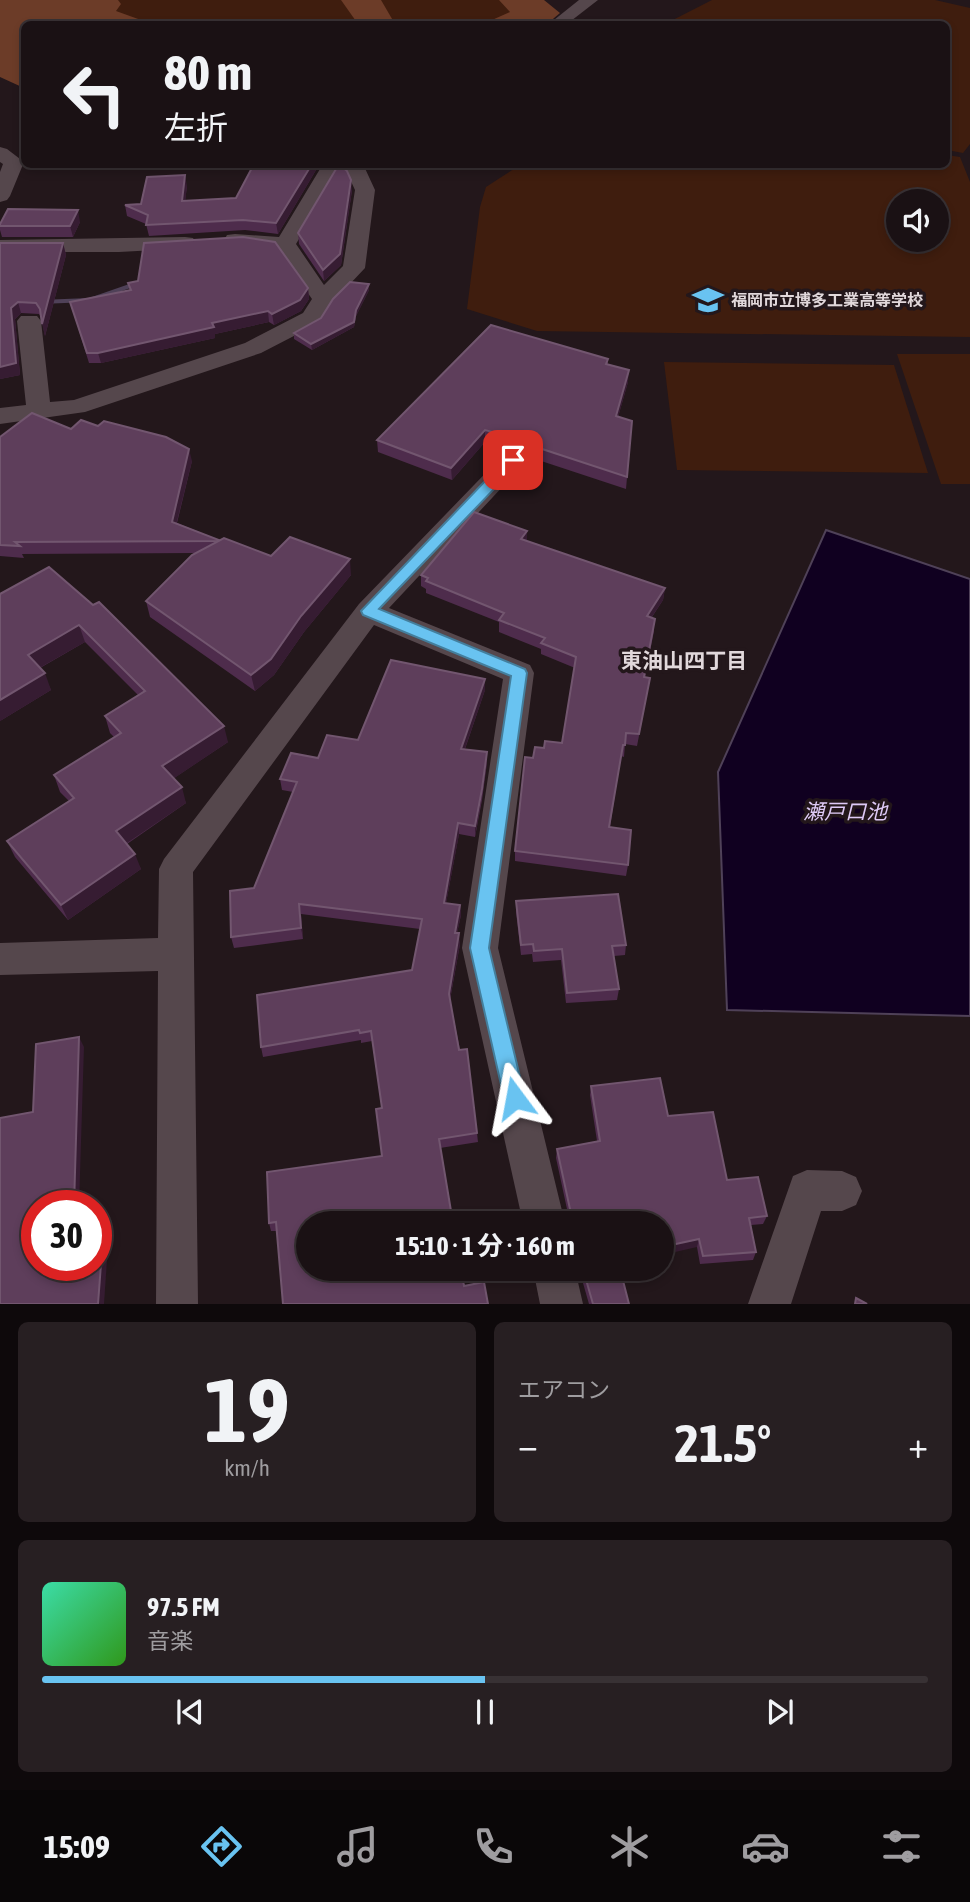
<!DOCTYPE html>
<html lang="ja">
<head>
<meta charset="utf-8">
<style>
	body { margin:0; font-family:"Asap Condensed","Noto Sans JP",sans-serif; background:#271f22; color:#f1f3f6; height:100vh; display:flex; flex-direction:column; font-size:26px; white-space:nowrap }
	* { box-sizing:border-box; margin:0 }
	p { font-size:23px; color:#9f9da0 }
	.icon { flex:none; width:38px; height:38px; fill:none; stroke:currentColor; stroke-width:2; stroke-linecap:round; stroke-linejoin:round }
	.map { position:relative; height:1304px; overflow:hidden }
	.details { display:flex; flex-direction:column; gap:18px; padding:18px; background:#0e090b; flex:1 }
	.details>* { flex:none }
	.guide { position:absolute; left:21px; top:21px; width:929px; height:147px; border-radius:10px; box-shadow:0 4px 10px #0003,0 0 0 2px #383134; background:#1a1114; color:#f1f3f6; overflow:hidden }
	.buttons { position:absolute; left:886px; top:189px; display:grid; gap:14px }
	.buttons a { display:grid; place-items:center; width:63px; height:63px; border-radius:50%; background:#1a1114; box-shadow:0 4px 10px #0003,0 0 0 2px #383134; font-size:35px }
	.speed { position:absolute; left:21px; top:1190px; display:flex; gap:14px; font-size:35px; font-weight:700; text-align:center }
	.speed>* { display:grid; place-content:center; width:91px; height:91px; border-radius:50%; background:#1a1114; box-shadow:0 4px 10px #0003,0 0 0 2px #383134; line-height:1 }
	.speed .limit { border:10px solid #d22; background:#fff; color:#111 }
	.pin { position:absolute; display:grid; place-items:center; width:60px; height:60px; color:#fff; margin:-30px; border-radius:14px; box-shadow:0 4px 10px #0006 }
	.me { position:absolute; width:77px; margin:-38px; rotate:347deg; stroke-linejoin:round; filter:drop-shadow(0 0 5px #0008) }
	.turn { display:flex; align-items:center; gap:24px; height:147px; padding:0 28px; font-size:32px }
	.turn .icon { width:91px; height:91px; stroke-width:2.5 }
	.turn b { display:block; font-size:49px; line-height:60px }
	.big { font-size:52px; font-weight:700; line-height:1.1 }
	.details .tile { flex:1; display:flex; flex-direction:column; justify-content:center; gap:10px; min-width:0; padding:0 24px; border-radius:10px; background:#271f22 }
	.details .dial { align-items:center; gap:0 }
	.dial b { font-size:91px; line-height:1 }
	.song { display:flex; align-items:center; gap:21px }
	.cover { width:84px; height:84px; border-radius:10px; background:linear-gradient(135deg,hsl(160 70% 55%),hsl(110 70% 35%)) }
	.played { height:7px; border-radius:4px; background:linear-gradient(90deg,#69c3f1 50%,#383134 50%) }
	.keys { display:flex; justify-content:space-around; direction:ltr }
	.heat { display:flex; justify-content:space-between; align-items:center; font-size:38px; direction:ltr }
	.details .tiles { flex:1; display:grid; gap:18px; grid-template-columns:1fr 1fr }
	.tile:last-child { grid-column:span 2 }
	.trip { position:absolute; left:296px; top:1211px; width:378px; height:70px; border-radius:35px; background:#1a1114; box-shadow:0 4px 10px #0003,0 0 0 2px #383134; font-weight:700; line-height:70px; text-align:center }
	.tabs { display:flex; height:112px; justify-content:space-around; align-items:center; background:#0a0708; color:#9f9da0 }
	.tabs .icon { width:49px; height:49px }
	.tabs .active { color:#69c3f1 }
	.tabs b { font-size:32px; color:#f1f3f6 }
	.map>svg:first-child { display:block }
</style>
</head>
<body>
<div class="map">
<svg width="970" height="1304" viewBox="0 0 970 1304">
	<rect width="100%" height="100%" fill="#23171b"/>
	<g fill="#3f1d0e" fill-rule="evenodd">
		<polygon points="0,0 522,0 502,24 43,24"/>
		<polygon points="712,0 935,0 970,8 970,144 963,153 947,150 947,24 665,24"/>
		<path d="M947 155 960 157 970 182V337L537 331 467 309 480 207 486 187 520 165 947 164ZM898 201H936V240H898Z"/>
		<polygon points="897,354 970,354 970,484 941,484"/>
		<polygon points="664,362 894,365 928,473 677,470"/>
	</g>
	<g fill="#6c3c28">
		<polygon points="0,0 118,0 121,4 116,11 152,24 24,24 24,88 0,77"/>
		<polygon points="341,0 381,0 395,24 358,24"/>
		<polygon points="499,0 544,0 560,13 547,24 483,24 510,12"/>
	</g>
	<polygon fill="#100020" stroke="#4f4158" stroke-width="2" points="826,530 970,579 970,1016 727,1010 718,772"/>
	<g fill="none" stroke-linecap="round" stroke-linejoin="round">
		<polygon fill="#4f4158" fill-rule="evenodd" points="138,281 141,281 145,283 90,302 40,304 36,302 40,300 89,298"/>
		<g fill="#55474c" fill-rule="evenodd">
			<polygon points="579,0 598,0 567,24 549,24"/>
			<polygon points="0,147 7,149 24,162 10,196 7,200 0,202 0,172 3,164 0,162"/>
			<polygon points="323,164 343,164 296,244 324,285 343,266 355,190 343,164 363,164 375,190 365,268 332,303 319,323 261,353 85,412 0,424 0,408 26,405 17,321 21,316 37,316 41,321 50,402 74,400 245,343 303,313 312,299 278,250 227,245 224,240 227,235 235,234 279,237"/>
			<polygon points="185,237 193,238 196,243 193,248 119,252 0,252 0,240"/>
			<polygon points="513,452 522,454 526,460 522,466 389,608 530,665 534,673 498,948 565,1223 523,1223 462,948 503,679 374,625 193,872 198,1304 156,1304 158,971 0,975 0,943 158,938 159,869 164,859 359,604 504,454"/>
			<polygon points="807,1170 842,1171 856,1177 862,1191 856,1205 842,1211 821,1211 791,1304 748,1304 793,1176"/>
			<polygon points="533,1269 575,1269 583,1304 540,1304"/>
		</g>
	</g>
	<g fill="#4e2c4c">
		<polygon points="254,164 316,164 316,170 278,234 245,230 149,236 146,224 127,216 125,205 141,204 187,186 185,201 236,198"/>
		<polygon points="352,190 341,265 324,281 299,244 298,233"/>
		<polygon points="80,222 73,237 2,237 0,230 0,224"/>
		<polygon points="0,243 63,243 66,255 45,336 41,317 39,314 21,313 15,319 20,375 0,379"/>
		<polygon points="128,283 308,288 309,299 301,311 274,325 269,322 215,334 215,338 101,363 89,363 70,302 130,290"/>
		<polygon points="369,284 369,290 356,316 354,327 312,350 294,339 294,333 321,318"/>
		<polygon points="608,359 608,364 628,382 618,417 632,421 626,489 526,456 523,451 485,442 452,480 378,452 377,440"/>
		<polygon points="71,429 192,461 177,523 219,540 271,556 351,575 304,632 274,675 255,691 150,617 146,601 195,553 22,554 24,558 0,556 0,437"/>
		<polygon points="527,531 527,541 665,588 663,600 652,617 654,631 645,677 648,690 637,746 625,744 624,757 621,756 610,827 628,865 626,876 515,861 515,851 533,758 544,748 562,743 575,668 541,654 541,649 499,632 499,622 426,593 426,589 421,586 421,575"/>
		<polygon points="49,567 228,742 174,778 186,803 127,844 141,869 68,920 15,857 7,841 69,801 60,792 54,775 114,737 110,733 105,716 138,695 85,642 40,668 51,690 0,721"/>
		<polygon points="485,690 465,749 487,763 482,800 475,837 459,834 446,903 460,905 461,915 457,933 460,944 450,1000 477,1133 478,1142 440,1148 464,1286 488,1304 276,1231 271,1231 269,1223 382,1156 382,1108 372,1041 361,1043 361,1040 263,1057 261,1047 412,970 420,929 301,914 303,939 234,948 231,937 254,888 293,792 282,790 280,779 318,758 358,740"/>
		<polygon points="516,901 626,945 625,955 614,956 619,989 617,1000 566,1003 561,960 533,962 532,954 521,955 516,912"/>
		<polygon points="591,1086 668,1116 727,1180 767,1216 763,1224 751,1225 756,1252 753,1260 700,1264 697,1247 662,1223 570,1223 556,1158 557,1149 597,1141 590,1095"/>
		<polygon points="579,1269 620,1269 629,1304 589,1304"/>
	</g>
	<g fill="#361c32">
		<polygon points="312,164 316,164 316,170 278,234 276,223"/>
		<polygon points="185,175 187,186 184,212 182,201"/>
		<polygon points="351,180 352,190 341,265 324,281 323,270"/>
		<polygon points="78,210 80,222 73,237 70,226"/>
		<polygon points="63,243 66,255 45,336 42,324"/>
		<polygon points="369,284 369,290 356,316 354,327 312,350 311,344 356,310"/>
		<polygon points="308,288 309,299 301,311 274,325 272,314"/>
		<polygon points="18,302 21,313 15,319 20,375 0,379 0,367 11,308"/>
		<polygon points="268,311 269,322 215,334 215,338 101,363 98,353 212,323"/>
		<polygon points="629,370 628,382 615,428 616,416"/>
		<polygon points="485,430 485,442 452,480 451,468"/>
		<polygon points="189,449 192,461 174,533 172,522"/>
		<polygon points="527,531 527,543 521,539"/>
		<polygon points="350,559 351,575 304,632 274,675 255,691 251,675"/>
		<polygon points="665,588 663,600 645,627 647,616"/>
		<polygon points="79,625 85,642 34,671 28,655"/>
		<polygon points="45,673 51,690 0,721 0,700"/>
		<polygon points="485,679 485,690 461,760 461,749"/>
		<polygon points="224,726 228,742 167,783 162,766"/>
		<polygon points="487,752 487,763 475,837 475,826"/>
		<polygon points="182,787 186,803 121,847 116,831"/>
		<polygon points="458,823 459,834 444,914 444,903"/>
		<polygon points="135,854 141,869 68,920 61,905"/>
		<polygon points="299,904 301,914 303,939 301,928"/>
		<polygon points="460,905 461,915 455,943 455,933"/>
		<polygon points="459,933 460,944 449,1004 449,994"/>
		<polygon points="79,1037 84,1047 79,1206 74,1206"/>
		<polygon points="103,1237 108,1245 104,1304 98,1304"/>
		<polygon points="699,1239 697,1247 662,1255 662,1247"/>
	</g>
	<g fill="#5e3e5b" stroke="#72566f" stroke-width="2">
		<polygon points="254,164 312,164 276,223 243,220 146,225 148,215 125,205 141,204 147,177 185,175 182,201 236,198"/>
		<polygon points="339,164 347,171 351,180 340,254 323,270 298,233"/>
		<polygon points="8,209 78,210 70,226 0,226 0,224"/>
		<polygon points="243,237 275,242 308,288 300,300 272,314 268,311 212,323 214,327 98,353 87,353 70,302 131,290 128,283 138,281 144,243"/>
		<polygon points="0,243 63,243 42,324 40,309 36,303 18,302 11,308 16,363 0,367"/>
		<polygon points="350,282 369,284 356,310 354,322 311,344 294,333 321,318 333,299"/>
		<polygon points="491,325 608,359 606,364 629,370 616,416 632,421 627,477 527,444 523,440 485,430 451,468 377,440"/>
		<polygon points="32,413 71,429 81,420 98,426 104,421 166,437 189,449 172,522 219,540 217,541 15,542 20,546 0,545 0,437"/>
		<polygon points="474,512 527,531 521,539 665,588 647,616 655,619 644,677 650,678 639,734 626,733 625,745 623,745 609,827 631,830 628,865 515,851 525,757 533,758 535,747 544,748 545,741 562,743 576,657 541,643 545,638 499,620 504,613 426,581 428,578 421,575"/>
		<polygon points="290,537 350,559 301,616 271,659 251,675 146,601 192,555 224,538 271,556"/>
		<polygon points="49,567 93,605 99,602 224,726 162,766 182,787 116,831 135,854 61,905 7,841 74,798 54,775 121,733 105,716 145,691 79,625 28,655 45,673 0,700 0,594"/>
		<polygon points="391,660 485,679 461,749 487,752 482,789 475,826 458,823 444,903 460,905 455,933 459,933 449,994 459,1050 467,1049 477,1133 439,1139 453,1223 308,1223 308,1269 461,1269 464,1286 484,1282 488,1304 283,1304 276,1222 269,1223 267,1172 382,1156 376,1109 382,1108 371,1031 360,1033 359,1030 261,1047 257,995 412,970 422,919 299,904 301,928 231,937 230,891 254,888 297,782 280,779 291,753 318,758 327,735 358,740"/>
		<polygon points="618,894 626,945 612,946 619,989 567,993 562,949 534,951 533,944 521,945 516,901"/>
		<polygon points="79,1037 74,1206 37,1206 37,1265 96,1265 96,1238 103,1237 98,1304 0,1304 0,1118 33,1112 36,1044"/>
		<polygon points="660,1078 668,1116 713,1112 727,1180 758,1177 767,1216 749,1218 756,1252 703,1256 699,1239 662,1247 662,1223 573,1223 557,1149 600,1141 591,1086"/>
		<polygon points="583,1269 620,1269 629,1304 593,1304"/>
		<polygon points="856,1298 867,1304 855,1304"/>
	</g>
	<polygon fill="#69c3f1" stroke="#447f9d" stroke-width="2" points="513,456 520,460 518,464 379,609 525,669 527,673 489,948 525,1098 522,1105 515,1108 507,1105 504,1098 470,948 511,676 363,615 361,611 508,457"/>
	<defs>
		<symbol id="school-bare" viewBox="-9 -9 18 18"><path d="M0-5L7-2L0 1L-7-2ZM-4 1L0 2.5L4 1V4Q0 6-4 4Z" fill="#69c3f1" stroke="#23171b" stroke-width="2.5" paint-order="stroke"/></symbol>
	</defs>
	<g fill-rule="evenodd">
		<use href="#school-bare" x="686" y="278" width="44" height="44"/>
	</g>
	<g text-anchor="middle" stroke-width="7" stroke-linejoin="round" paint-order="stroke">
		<g font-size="16" font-weight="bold" fill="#e1d8db" stroke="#23171b" text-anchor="start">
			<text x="731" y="306">福岡市立博多工業高等学校</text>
		</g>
		<g font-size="21" font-weight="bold" fill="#e1d8db" stroke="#23171b">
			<text x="684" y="668">東油山四丁目</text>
		</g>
		<g font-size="21" font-style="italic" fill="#decaf6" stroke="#23171b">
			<text x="845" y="819">瀬戸口池</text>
		</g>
	</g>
</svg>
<div class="buttons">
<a><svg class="icon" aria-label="sound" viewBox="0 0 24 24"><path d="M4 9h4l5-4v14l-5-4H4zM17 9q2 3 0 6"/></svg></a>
</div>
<div class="speed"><div class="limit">30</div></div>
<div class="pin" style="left:513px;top:460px;background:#d93025"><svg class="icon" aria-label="arrive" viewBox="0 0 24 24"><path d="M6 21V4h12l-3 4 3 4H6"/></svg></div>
<svg class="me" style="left:515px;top:1098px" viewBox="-20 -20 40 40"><path d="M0-17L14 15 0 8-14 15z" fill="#69c3f1" stroke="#fff" stroke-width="4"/></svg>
<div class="trip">15:10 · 1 分 · 160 m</div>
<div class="guide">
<div class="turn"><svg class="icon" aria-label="left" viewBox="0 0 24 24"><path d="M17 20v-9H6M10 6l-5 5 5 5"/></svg><div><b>80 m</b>左折</div></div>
</div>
</div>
<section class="details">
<div class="tiles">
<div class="tile dial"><b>19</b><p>km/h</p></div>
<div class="tile"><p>エアコン</p>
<div class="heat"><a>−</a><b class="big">21.5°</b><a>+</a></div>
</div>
<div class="tile">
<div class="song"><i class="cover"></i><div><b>97.5 FM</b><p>音楽</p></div></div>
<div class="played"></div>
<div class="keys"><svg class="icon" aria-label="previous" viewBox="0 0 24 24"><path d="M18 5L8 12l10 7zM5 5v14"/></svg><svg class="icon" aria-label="pause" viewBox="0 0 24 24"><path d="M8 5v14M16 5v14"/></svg><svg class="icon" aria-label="next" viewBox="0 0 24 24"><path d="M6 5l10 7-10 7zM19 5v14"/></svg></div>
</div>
</div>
</section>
<nav class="tabs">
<b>15:09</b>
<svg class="icon active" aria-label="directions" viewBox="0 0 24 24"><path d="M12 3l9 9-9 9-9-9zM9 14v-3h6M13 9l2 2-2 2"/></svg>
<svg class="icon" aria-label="music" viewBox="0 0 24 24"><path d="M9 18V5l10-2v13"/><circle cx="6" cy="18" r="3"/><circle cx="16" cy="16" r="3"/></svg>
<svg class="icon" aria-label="phone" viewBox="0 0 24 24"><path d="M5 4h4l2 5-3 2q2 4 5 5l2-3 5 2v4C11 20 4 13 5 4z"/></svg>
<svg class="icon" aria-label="climate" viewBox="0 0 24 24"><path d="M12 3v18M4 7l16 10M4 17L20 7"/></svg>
<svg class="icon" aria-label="car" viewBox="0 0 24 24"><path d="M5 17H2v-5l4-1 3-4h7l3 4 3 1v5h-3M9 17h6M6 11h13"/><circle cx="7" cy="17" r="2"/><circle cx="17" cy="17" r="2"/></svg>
<svg class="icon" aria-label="filters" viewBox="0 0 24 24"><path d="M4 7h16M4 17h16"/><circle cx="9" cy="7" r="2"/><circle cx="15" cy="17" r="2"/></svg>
</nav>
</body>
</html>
